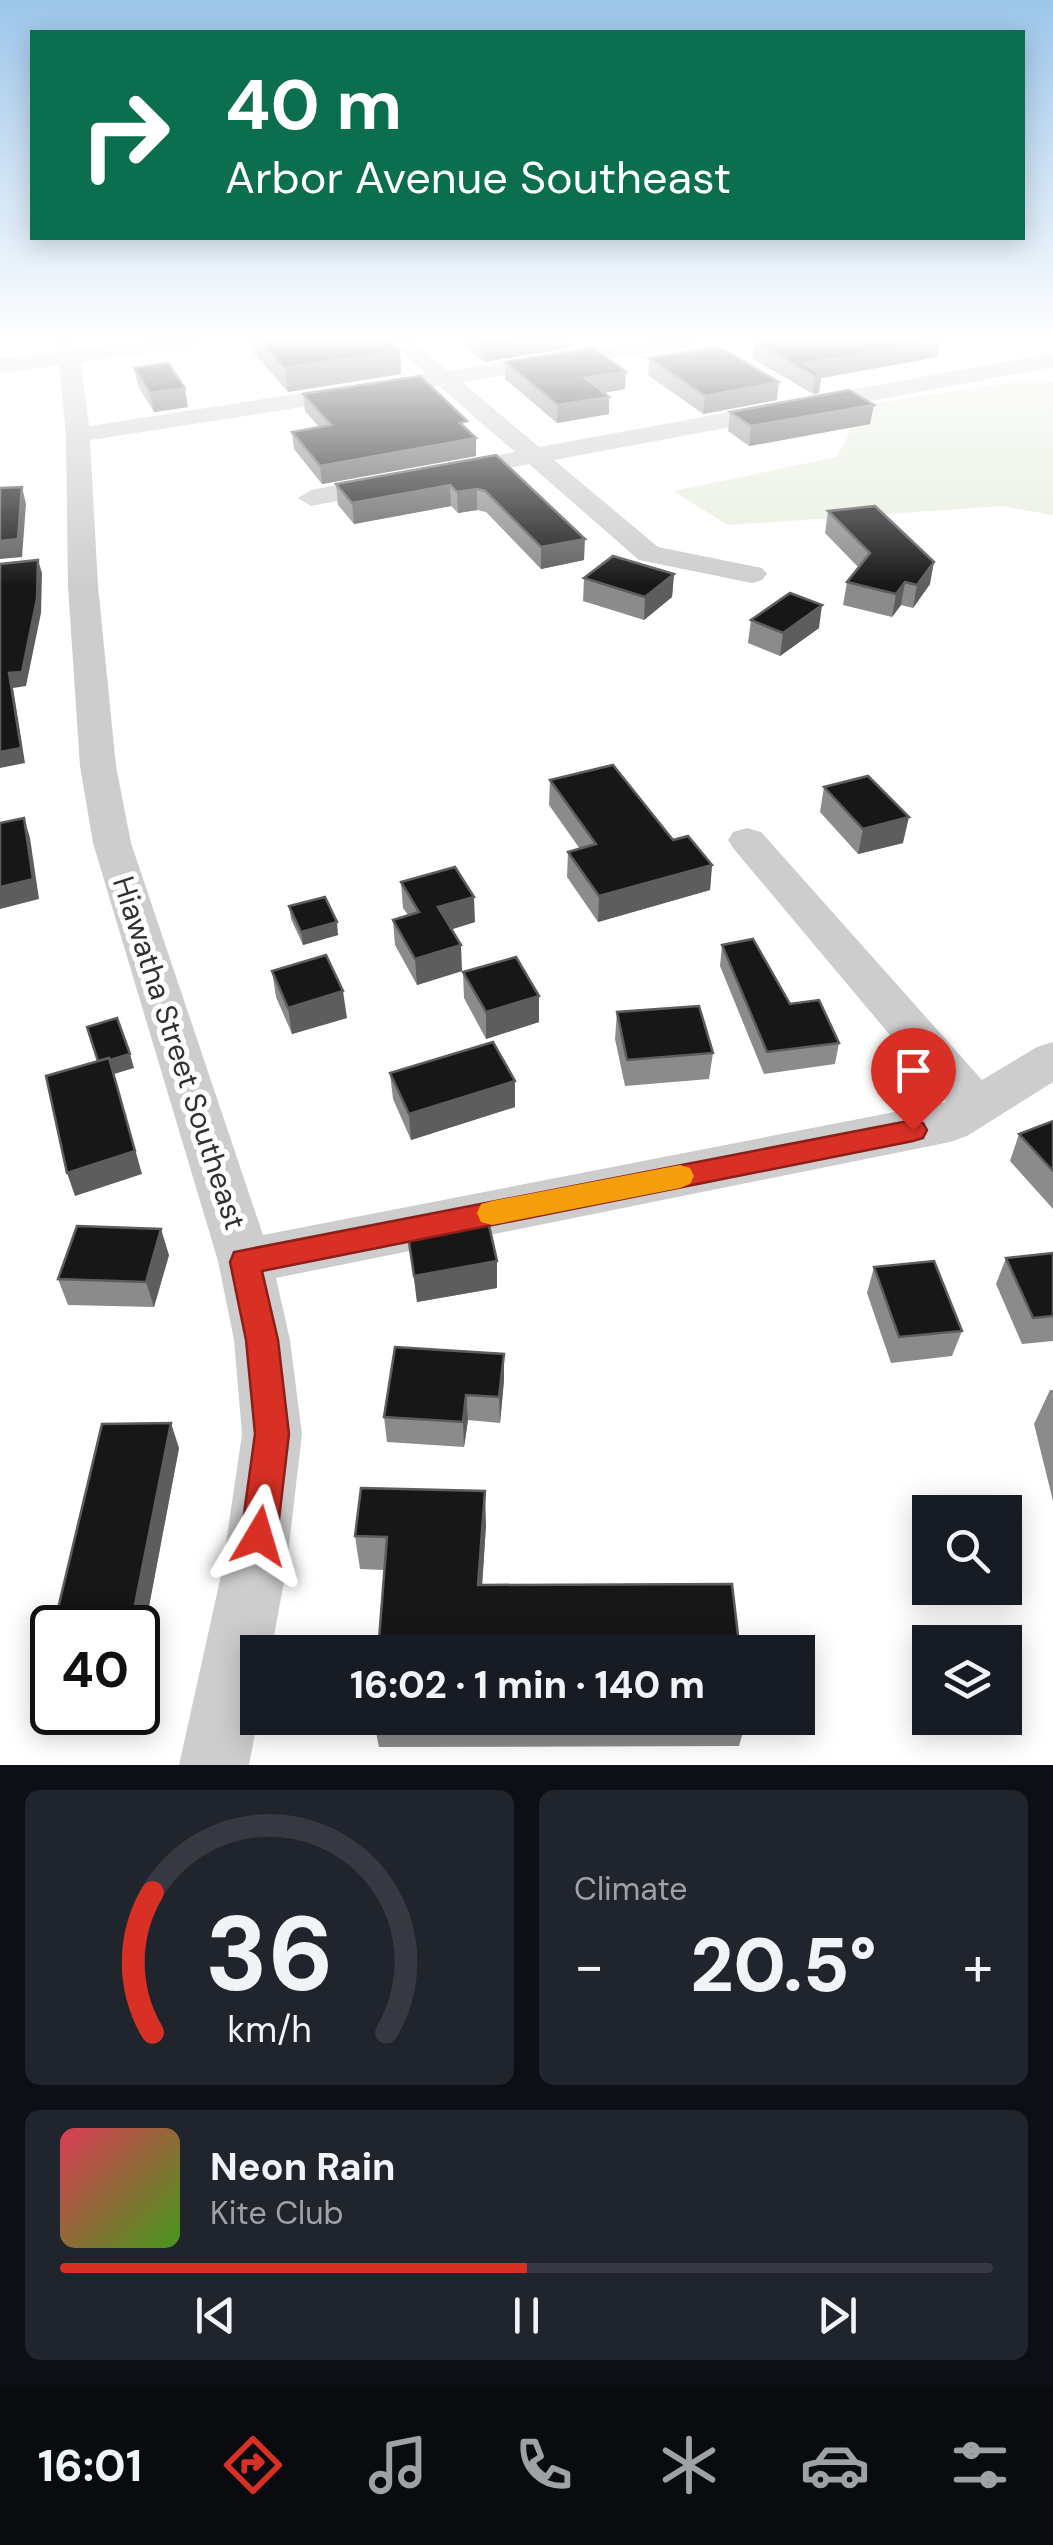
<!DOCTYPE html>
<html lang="en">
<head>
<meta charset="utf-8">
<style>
	body { margin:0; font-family:"DM Sans",sans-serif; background:#20242c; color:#f1f3f6; height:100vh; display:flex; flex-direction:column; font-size:38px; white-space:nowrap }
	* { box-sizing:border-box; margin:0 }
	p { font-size:32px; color:#9ea1a6 }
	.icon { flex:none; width:55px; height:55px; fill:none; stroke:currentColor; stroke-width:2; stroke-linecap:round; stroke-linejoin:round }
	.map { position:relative; height:1765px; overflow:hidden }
	.panel { display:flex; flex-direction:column; gap:25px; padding:25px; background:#0d0f14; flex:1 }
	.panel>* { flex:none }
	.hud { position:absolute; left:30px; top:30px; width:995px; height:210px; border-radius:0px; box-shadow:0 5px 25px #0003; background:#0b6e4f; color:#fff; overflow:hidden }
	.fabs { position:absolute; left:912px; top:1495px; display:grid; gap:20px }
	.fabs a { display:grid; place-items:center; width:110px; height:110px; border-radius:0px; background:#171b24; box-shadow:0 5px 25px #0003; font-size:50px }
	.speed { position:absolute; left:30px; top:1605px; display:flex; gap:20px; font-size:50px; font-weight:700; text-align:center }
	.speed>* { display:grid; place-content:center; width:130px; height:130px; border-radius:50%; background:#171b24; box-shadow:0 5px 25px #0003; line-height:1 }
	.speed .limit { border:5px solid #111; border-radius:15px; background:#fff; color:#111 }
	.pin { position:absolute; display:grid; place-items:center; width:85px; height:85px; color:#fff; margin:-102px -42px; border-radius:50% 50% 50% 0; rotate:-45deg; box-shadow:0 0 10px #0007 }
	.pin .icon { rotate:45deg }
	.me { position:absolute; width:110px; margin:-55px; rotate:7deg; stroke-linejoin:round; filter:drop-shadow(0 0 8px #0008) }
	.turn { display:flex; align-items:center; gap:35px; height:210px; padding:0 30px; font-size:45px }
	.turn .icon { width:130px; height:130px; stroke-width:2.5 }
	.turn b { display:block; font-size:70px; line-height:85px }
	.big { font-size:75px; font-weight:800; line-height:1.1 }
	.panel .tile { flex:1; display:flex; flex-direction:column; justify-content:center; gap:15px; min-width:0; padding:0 35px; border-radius:15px; background:#20242c }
	.panel .dial { align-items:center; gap:0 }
	.dial svg { height:260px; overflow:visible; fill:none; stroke:#363941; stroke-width:7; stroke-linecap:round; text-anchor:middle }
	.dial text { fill:#f1f3f6; stroke:none }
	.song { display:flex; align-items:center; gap:30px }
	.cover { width:120px; height:120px; border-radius:15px; background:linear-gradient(135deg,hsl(350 70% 55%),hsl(100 70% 35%)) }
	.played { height:10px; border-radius:5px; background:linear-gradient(90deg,#d93025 50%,#363941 50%) }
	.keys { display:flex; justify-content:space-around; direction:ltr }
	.heat { display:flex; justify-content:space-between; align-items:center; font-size:55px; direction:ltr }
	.panel .tiles { flex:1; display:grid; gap:25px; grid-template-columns:1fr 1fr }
	.tile:last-child { grid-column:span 2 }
	.trip { position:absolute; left:240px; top:1635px; width:575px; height:100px; border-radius:0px; background:#171b24; box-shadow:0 5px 25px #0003; font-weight:800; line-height:100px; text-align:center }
	.dock { display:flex; height:160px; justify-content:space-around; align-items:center; background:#090b0e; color:#9ea1a6 }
	.dock .icon { width:70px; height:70px }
	.dock .selected { color:#d93025 }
	.dock b { font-size:45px; color:#f1f3f6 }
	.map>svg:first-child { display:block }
</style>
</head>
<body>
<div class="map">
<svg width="1053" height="1765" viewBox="0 0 1053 1765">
	<rect width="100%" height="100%" fill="#fff"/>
	<polygon fill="#e7eede" points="1029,380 1053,382 1053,515 1002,506 728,525 673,491 837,457 863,405"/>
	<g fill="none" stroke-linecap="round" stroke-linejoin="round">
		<g fill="#cdcdcd" fill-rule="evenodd">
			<polygon points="50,339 70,339 77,349 157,339 214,339 204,345 81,362 89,426 426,374 388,339 411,339 448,371 655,339 705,339 695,345 462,382 539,447 1053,353 1053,367 554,460 658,547 762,568 767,574 762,580 752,583 639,560 529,464 452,479 443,476 439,471 443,466 515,452 439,386 90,440 98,586 116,766 131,843 263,1235 946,1102 733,848 728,840 733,832 747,828 761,832 982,1080 1037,1047 1053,1042 1053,1082 967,1136 950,1142 276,1278 290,1340 302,1434 286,1571 271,1652 258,1652 258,1718 249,1765 179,1765 222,1571 242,1434 234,1340 218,1261 93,843 80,766 68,586 66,435 59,365 0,373 0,359 57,352"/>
			<polygon points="390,475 399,477 403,483 399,489 311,506 298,498 311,490"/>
		</g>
	</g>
	<g fill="#8b8b8b">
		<polygon points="249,339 386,339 400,351 401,374 288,392 252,351"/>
		<polygon points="457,339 570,339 569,348 484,362"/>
		<polygon points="749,339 938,339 941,340 937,357 821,378 819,393 813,394 752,358 754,342"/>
		<polygon points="649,358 777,400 703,414 648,375"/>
		<polygon points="505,362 625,389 604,393 609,397 609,414 557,423 505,379"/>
		<polygon points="134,368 188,407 154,412 138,386"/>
		<polygon points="303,394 467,429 476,456 322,484 294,449 292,432 319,427 305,411"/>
		<polygon points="730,412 870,424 749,446 728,431"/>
		<polygon points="496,455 584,560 541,569 486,512 477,510 458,513 451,506 354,524 338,505 336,484"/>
		<polygon points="828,511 930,584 913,608 901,605 892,617 843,605 847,582 859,568 825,533"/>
		<polygon points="674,574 672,597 644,620 583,601 584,578"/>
		<polygon points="751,620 819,628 780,656 748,643"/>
		<polygon points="550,780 673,840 712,865 710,890 598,922 567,877 568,852 580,849 549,805"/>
		<polygon points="824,787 903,843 858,854 820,812"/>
		<polygon points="401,882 475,922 452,929 462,971 417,985 395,945 393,920 408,915 403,908"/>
		<polygon points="289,906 338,935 303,945 291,919"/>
		<polygon points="722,945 790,1004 839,1043 835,1064 764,1074 720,966"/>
		<polygon points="272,971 347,1018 292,1034 276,997"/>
		<polygon points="463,972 539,996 539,1022 486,1039 464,998"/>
		<polygon points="617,1012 713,1053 709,1079 625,1086 615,1039"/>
		<polygon points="390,1073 515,1107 411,1140 393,1099"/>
		<polygon points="1053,1121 1053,1209 1010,1161 1019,1134"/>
		<polygon points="408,1235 497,1288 417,1302"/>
		<polygon points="1053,1253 1053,1341 1022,1344 996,1284 1006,1258"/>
		<polygon points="169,1255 154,1307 68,1305 58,1279"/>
		<polygon points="874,1267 962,1331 952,1356 891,1363 867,1293"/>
		<polygon points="504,1354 504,1380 500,1423 468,1420 464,1447 387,1442 384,1417"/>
		<polygon points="1050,1390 1053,1390 1053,1501 1034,1424"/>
		<polygon points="179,1448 143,1638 138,1638 138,1628 62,1628 56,1617"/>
		<polygon points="486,1525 482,1585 740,1652 384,1570 360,1569 355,1536"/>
		<polygon points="373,1718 747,1718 739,1746 379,1747"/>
	</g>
	<g fill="#5d5d5d">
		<polygon points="535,339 570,339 569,348 484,362 484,347"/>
		<polygon points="941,340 937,357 821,378 819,393 813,394 815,376 803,364"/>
		<polygon points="400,351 401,374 288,392 285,368"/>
		<polygon points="626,372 625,389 585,396 585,378"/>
		<polygon points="779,382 777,400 703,414 705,396"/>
		<polygon points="185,388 188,407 154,412 150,393"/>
		<polygon points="609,397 609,414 557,423 558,405"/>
		<polygon points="874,405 870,424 749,446 751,426"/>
		<polygon points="476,438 476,456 322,484 320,466"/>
		<polygon points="450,485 451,506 354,524 352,503"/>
		<polygon points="22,487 26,504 22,557 0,559 0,541"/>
		<polygon points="477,489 477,510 458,513 457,492"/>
		<polygon points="585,539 584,560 541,569 541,547"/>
		<polygon points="38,560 42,573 41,613 26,686 13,688 25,763 0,768 0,752 9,673"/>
		<polygon points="934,562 930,584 913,608 917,585"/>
		<polygon points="674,574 672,597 644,620 645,597"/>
		<polygon points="905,582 901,605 892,617 896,594"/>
		<polygon points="822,605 819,628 780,656 783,633"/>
		<polygon points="909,817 903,843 858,854 863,829"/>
		<polygon points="24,818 30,838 39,899 0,909 0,887"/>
		<polygon points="712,865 710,890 598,922 599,896"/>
		<polygon points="474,897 475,922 440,933 438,907"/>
		<polygon points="337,922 338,935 303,945 301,932"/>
		<polygon points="461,945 462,971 417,985 415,959"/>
		<polygon points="343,991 347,1018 292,1034 288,1008"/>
		<polygon points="539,996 539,1022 486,1039 486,1012"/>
		<polygon points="130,1054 134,1068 114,1074 142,1174 75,1196 67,1173 99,1064"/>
		<polygon points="515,1081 515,1107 411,1140 409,1114"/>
		<polygon points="161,1229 169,1255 154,1307 146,1282"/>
		<polygon points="497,1261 497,1288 417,1302 414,1276"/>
		<polygon points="504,1354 504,1380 500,1423 499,1397"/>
		<polygon points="466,1395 468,1420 464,1447 463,1422"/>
		<polygon points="171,1423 179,1448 143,1638 133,1615"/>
		<polygon points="485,1491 486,1525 480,1618 478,1585"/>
	</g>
	<g fill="#171717" stroke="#5d5d5d" stroke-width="2.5">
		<polygon points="258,339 386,339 400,351 285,368"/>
		<polygon points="474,339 535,339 484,347"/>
		<polygon points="767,339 938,339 941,340 803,364 822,375 815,376 754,341"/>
		<polygon points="719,347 779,382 705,396 649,358"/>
		<polygon points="593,348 626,372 585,378 609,397 558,405 505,362"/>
		<polygon points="168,363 185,388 150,393 134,368"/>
		<polygon points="420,376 467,421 460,423 476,438 320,466 292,432 331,425 303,394"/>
		<polygon points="849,390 874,405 751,426 730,412"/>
		<polygon points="496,455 585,539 541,547 485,491 477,489 457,492 450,485 352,503 336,484"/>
		<polygon points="22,487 18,539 0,541 0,488"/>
		<polygon points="875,506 934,562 917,585 905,582 896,594 847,582 870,553 828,511"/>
		<polygon points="613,556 674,574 645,597 584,578"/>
		<polygon points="38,560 37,599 22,672 9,673 21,748 0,752 0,564"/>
		<polygon points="790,593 822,605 783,633 751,620"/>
		<polygon points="613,765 673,840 688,836 712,865 599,896 568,852 596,844 550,780"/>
		<polygon points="868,776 909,817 863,829 824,787"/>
		<polygon points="24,818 33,879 0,887 0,823"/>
		<polygon points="455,867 474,897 438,907 461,945 415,959 393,920 419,912 401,882"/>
		<polygon points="325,897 337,922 301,932 289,906"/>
		<polygon points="753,939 790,1004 819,1000 839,1043 767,1052 722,945"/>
		<polygon points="326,955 343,991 288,1008 272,971"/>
		<polygon points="516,957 539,996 486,1012 463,972"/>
		<polygon points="699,1006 713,1053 627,1060 617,1012"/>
		<polygon points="117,1018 130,1054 110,1060 109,1058 98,1061 87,1027"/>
		<polygon points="493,1042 515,1081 409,1114 390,1073"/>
		<polygon points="109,1058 135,1151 67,1173 46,1076"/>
		<polygon points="1053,1121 1053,1171 1019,1134"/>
		<polygon points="488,1221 497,1261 414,1276 408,1235"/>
		<polygon points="77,1226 161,1229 146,1282 58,1279"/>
		<polygon points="1053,1253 1053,1316 1033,1318 1006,1258"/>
		<polygon points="934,1261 962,1331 899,1337 874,1267"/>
		<polygon points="395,1347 504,1354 499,1397 466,1395 463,1422 384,1417"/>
		<polygon points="171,1423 133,1615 56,1617 102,1424"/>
		<polygon points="361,1488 485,1491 478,1585 732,1584 740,1652 378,1652 387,1537 355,1536"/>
	</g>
	<linearGradient id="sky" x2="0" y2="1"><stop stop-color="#9cc6ea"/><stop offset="0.58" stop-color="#fff"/><stop offset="1" stop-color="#fff" stop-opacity="0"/></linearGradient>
	<rect width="1053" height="586" fill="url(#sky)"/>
	<polygon fill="#d93025" stroke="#8d1f18" stroke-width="2.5" points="913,1120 923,1123 927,1130 923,1138 913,1141 262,1271 278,1340 289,1434 277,1536 271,1549 259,1554 246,1549 241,1536 255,1434 246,1340 230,1262 234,1252"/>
	<polygon fill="#f59e0b" points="680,1165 690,1168 694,1176 690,1184 680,1188 492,1225 481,1222 477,1213 481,1204 492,1201"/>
	<g text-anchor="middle" stroke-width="10" stroke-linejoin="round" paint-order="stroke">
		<g font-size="30" fill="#303030" stroke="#fff">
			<text transform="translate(179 1053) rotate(72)" y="10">Hiawatha Street Southeast</text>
		</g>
	</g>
</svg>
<div class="fabs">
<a><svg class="icon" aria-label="search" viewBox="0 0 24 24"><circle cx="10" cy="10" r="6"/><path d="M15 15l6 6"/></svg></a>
<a><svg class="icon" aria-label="layers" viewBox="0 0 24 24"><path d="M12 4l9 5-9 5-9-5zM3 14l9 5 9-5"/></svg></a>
</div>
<div class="speed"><div class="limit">40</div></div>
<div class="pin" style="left:913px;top:1130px;background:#d93025"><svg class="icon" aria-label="arrive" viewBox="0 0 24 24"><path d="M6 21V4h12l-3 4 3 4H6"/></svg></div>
<svg class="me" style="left:259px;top:1536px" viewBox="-20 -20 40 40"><path d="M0-17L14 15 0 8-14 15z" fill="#d93025" stroke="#fff" stroke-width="4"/></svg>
<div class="trip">16:02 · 1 min · 140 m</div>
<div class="hud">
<div class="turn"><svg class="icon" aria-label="right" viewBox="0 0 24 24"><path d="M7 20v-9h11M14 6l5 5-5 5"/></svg><div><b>40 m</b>Arbor Avenue Southeast</div></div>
</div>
</div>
<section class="panel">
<div class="tiles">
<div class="tile dial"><svg viewBox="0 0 100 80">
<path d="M14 69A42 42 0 1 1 86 69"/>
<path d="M14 69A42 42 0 0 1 14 26" stroke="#d93025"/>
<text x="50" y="56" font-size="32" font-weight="700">36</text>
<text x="50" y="72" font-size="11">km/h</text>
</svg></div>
<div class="tile"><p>Climate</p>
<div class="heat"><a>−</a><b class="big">20.5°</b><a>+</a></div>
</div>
<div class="tile">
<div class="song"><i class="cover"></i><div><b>Neon Rain</b><p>Kite Club</p></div></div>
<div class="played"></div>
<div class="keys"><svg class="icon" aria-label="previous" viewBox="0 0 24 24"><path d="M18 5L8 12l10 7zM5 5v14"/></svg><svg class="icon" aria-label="pause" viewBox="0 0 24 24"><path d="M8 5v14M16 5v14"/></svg><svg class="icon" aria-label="next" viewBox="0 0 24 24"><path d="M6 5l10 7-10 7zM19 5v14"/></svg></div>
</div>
</div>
</section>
<nav class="dock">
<b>16:01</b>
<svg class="icon selected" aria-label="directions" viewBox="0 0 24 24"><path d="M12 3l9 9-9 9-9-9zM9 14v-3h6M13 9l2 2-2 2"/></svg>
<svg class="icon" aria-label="music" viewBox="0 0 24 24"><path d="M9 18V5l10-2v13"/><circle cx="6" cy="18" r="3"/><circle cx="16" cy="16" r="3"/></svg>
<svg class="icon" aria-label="phone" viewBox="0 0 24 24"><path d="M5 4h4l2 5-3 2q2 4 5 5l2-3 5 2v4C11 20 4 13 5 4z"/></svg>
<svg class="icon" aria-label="climate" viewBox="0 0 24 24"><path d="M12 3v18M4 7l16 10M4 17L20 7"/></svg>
<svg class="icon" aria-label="car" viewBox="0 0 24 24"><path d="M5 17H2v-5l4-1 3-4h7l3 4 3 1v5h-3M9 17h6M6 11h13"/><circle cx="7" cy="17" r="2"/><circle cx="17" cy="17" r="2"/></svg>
<svg class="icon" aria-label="filters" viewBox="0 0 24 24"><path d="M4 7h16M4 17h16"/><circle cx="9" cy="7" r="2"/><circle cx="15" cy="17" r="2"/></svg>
</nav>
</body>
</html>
